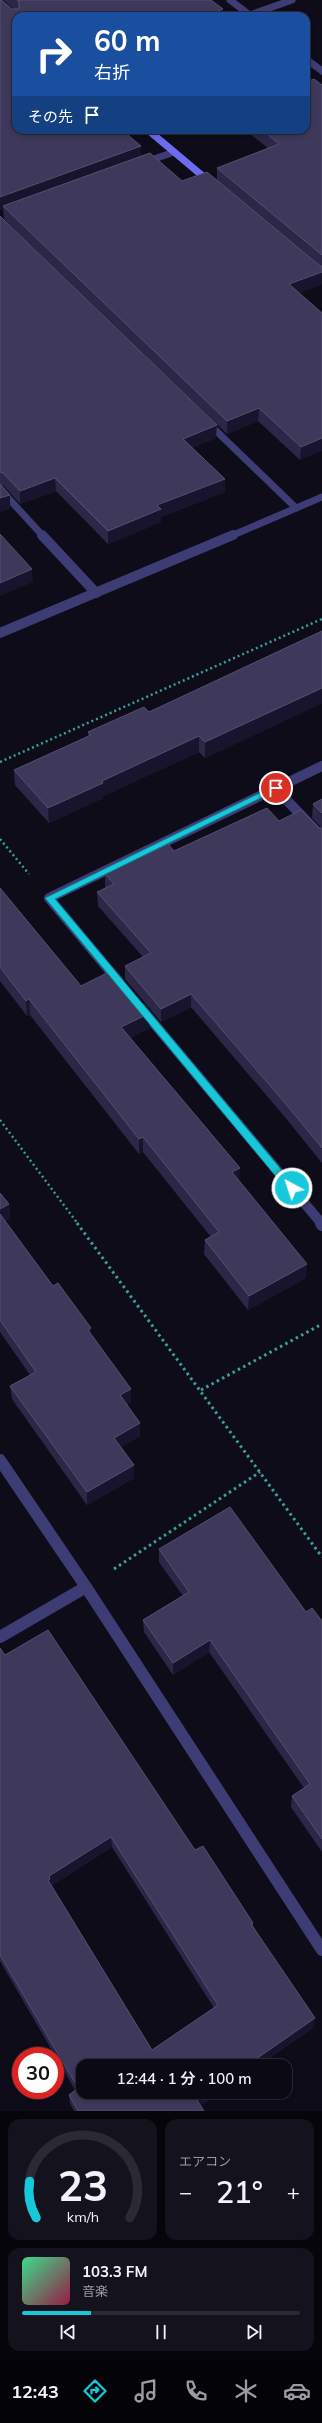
<!DOCTYPE html>
<html lang="ja">
<head>
<meta charset="utf-8">
<style>
	body { margin:0; font-family:Mulish,"Noto Sans JP",sans-serif; background:#14121d; color:#f1f3f6; height:100vh; display:flex; flex-direction:column; font-size:15px; white-space:nowrap }
	* { box-sizing:border-box; margin:0 }
	p { font-size:13px; color:#9a9aa0 }
	.icon { flex:none; width:22px; height:22px; fill:none; stroke:currentColor; stroke-width:2; stroke-linecap:round; stroke-linejoin:round }
	.map { position:relative; height:2111px; overflow:hidden }
	.drawer { display:flex; flex-direction:column; gap:8px; padding:8px; background:#06050b; flex:1 }
	.drawer>* { flex:none }
	.banner { position:absolute; left:12px; top:12px; width:298px; height:122px; border-radius:12px; box-shadow:0 2px 6px #0003,0 0 0 1px #2b2a34; background:#1a4fa0; color:#fff; overflow:hidden }
	.speed { position:absolute; left:12px; top:2047px; display:flex; gap:8px; font-size:20px; font-weight:700; text-align:center }
	.speed>* { display:grid; place-content:center; width:52px; height:52px; border-radius:50%; background:#0b0914; box-shadow:0 2px 6px #0003,0 0 0 1px #2b2a34; line-height:1 }
	.speed .limit { border:6px solid #d22; background:#fff; color:#111 }
	.pin { position:absolute; display:grid; place-items:center; width:34px; height:34px; color:#fff; margin:-17px; border:2px solid #fff; border-radius:50%; box-shadow:0 1px 4px #0007 }
	.me { position:absolute; width:44px; margin:-22px; rotate:320deg; stroke-linejoin:round; filter:drop-shadow(0 0 3px #0008) }
	.turn { display:flex; align-items:center; gap:14px; height:84px; padding:0 16px; font-size:18px }
	.turn .icon { width:52px; height:52px; stroke-width:2.5 }
	.turn b { display:block; font-size:28px; line-height:34px }
	.then { display:flex; align-items:center; height:38px; padding:0 16px; background:#0003; gap:8px; font-size:15px }
	.big { font-size:30px; font-weight:600; line-height:1.1 }
	.drawer .widget { flex:1; display:flex; flex-direction:column; justify-content:center; gap:6px; min-width:0; padding:0 14px; border-radius:12px; background:#14121d }
	.drawer .dial { align-items:center; gap:0 }
	.dial svg { height:104px; overflow:visible; fill:none; stroke:#2b2a34; stroke-width:7; stroke-linecap:round; text-anchor:middle }
	.dial text { fill:#f1f3f6; stroke:none }
	.song { display:flex; align-items:center; gap:12px }
	.cover { width:48px; height:48px; border-radius:6px; background:linear-gradient(135deg,hsl(150 70% 55%),hsl(340 70% 35%)) }
	.played { height:4px; border-radius:2px; background:linear-gradient(90deg,#17c8da 25%,#2b2a34 25%) }
	.keys { display:flex; justify-content:space-around; direction:ltr }
	.heat { display:flex; justify-content:space-between; align-items:center; font-size:22px; direction:ltr }
	.drawer .tiles { flex:1; display:grid; gap:8px; grid-template-columns:1fr 1fr }
	.widget:last-child { grid-column:span 2 }
	.trip { position:absolute; left:76px; top:2059px; width:216px; height:40px; border-radius:12px; background:#0b0914; box-shadow:0 2px 6px #0003,0 0 0 1px #2b2a34; font-weight:600; line-height:40px; text-align:center }
	.tabs { display:flex; height:64px; justify-content:space-around; align-items:center; background:#040408; color:#9a9aa0 }
	.tabs .icon { width:28px; height:28px }
	.tabs .selected { color:#17c8da }
	.tabs b { font-size:18px; color:#f1f3f6 }
	.map>svg:first-child { display:block }
</style>
</head>
<body>
<div class="map">
<svg width="322" height="2111" viewBox="0 0 322 2111">
	<rect width="100%" height="100%" fill="#0f0c1a"/>
	<g fill="none" stroke-linecap="round" stroke-linejoin="round">
		<g stroke="#38a099" stroke-width="2.5" stroke-dasharray="2 3" stroke-linecap="butt">
			<polyline points="0,762 322,619"/>
			<polyline points="0,839 29,874"/>
			<polyline points="0,1120 78,1224"/>
		</g>
		<g stroke="#38a099" stroke-width="3" stroke-dasharray="2.5 3.5" stroke-linecap="butt">
			<polyline points="77,1223 322,1557"/>
			<polyline points="201,1390 322,1324"/>
			<polyline points="114,1569 260,1472"/>
		</g>
		<g stroke="#3e3c74" stroke-width="7">
			<polyline points="230,0 251,16"/>
			<polyline points="250,15 292,0"/>
			<polyline points="306,59 322,71"/>
			<polyline points="143,163 174,152"/>
			<polyline points="207,422 296,508"/>
			<polyline points="0,489 43,536"/>
			<polyline points="231,536 322,497"/>
		</g>
		<g stroke="#3e3c74" stroke-width="10">
			<polyline points="42,535 96,593"/>
			<polyline points="0,633 233,535"/>
			<polyline points="276,789 322,837"/>
			<polyline points="119,982 49,898 322,766"/>
			<polyline points="141,1008 322,1224"/>
		</g>
		<g stroke="#3e3c74" stroke-width="12">
			<polyline points="321,1223 322,1225"/>
			<polyline points="0,1460 86,1587 0,1637"/>
			<polyline points="86,1587 322,1950"/>
		</g>
		<polyline stroke="#6d6bf0" stroke-width="7" points="148,130 211,183"/>
	</g>
	<g fill="#2c2647" fill-rule="evenodd">
		<path d="M0 0H211L16 130H125L123 131 141 157 182 181H217V168L268 148 245 130H306L309 81 322 85V284L299 293 322 313 300 460 258 421 227 434 4 219 3 208 0 210ZM2 0H3L14 9H12Z"/>
		<polygon points="0,216 216,438 192,448 225,479 225,492 161,517 161,522 108,544 56,491 20,504 4,486 1,485 10,495 10,508 0,512"/>
		<polygon points="322,631 322,703 205,758 199,752 103,796 103,798 49,823 15,785 14,770 88,737 88,732 149,712"/>
		<polygon points="322,799 322,1163 284,1116 191,1007 161,1022 125,979 125,966 143,957 98,906 97,892 105,888 105,874 174,851 279,821 322,828 312,818 313,804"/>
		<polygon points="0,888 81,986 150,1028 130,1038 239,1181 306,1278 248,1310 204,1254 205,1240 211,1237 143,1152 139,1154 30,1015 27,1016 0,981"/>
		<polygon points="0,1193 9,1204 10,1219 5,1221 53,1286 91,1334 131,1389 131,1402 127,1404 140,1436 121,1447 134,1465 134,1478 87,1505 12,1399 10,1386 30,1375 0,1332"/>
		<polygon points="159,1549 306,1612 322,1621 322,1852 291,1807 292,1796 304,1788 209,1652 173,1675 144,1632 143,1620 183,1596 159,1562"/>
		<path d="M0 1648 5 1655 195 1850 253 1923V1926L314 2027 258 2066H83L220 2092 200 2106 204 2111H74L70 2103 69 2095 75 2090 0 1961ZM112 1847 214 2008 152 2050 51 1886Z"/>
	</g>
	<g fill="#19142d">
		<polygon points="223,9 223,16 218,11"/>
		<polygon points="141,146 141,159 3,206 3,208 0,210 0,197"/>
		<polygon points="322,272 322,284 289,297 289,284"/>
		<polygon points="259,408 258,421 227,434 227,421"/>
		<polygon points="217,425 216,438 183,452 183,439"/>
		<polygon points="322,438 322,451 300,460 301,447"/>
		<polygon points="55,478 56,491 20,504 20,491"/>
		<polygon points="225,479 225,492 161,517 161,522 108,544 108,531 157,505"/>
		<polygon points="10,495 10,508 0,512 0,498"/>
		<polygon points="32,569 33,582 0,596 0,583"/>
		<polygon points="322,688 322,703 205,758 205,742"/>
		<polygon points="199,736 199,752 103,796 103,798 49,823 48,808 102,781"/>
		<polygon points="191,994 191,1007 161,1022 161,1009"/>
		<polygon points="29,999 30,1015 27,1016 26,1001"/>
		<polygon points="150,1013 150,1028 122,1042 121,1027"/>
		<polygon points="143,1137 143,1152 139,1154 139,1139"/>
		<polygon points="240,1168 239,1182 232,1172"/>
		<polygon points="9,1204 10,1219 0,1224 0,1209"/>
		<polygon points="307,1264 306,1278 248,1310 249,1296"/>
		<polygon points="91,1328 91,1342 88,1330"/>
		<polygon points="131,1389 131,1402 120,1408 120,1395"/>
		<polygon points="140,1423 140,1436 115,1451 114,1438"/>
		<polygon points="134,1465 134,1478 87,1505 87,1492"/>
		<polygon points="210,1640 209,1652 173,1675 173,1663"/>
		<polygon points="111,1837 112,1847 51,1886 48,1880 49,1876"/>
		<polygon points="315,2018 314,2027 258,2066 246,2066"/>
		<polygon points="209,2092 220,2092 197,2108 197,2100"/>
	</g>
	<g fill="#3e385a" stroke="#544f73" fill-rule="evenodd">
		<polygon points="0,0 1,0 12,9 19,9 19,2 17,0 211,0 223,9 218,11 225,16 16,16 16,130 122,130 141,146 0,197"/>
		<polygon points="306,79 309,81 314,79 322,85 322,255 217,168 279,144 262,130 306,130"/>
		<polygon points="150,153 182,181 207,172 320,266 322,266 322,272 289,284 322,313 322,438 301,447 259,408 227,421 3,206"/>
		<polygon points="0,216 217,425 183,439 225,479 157,505 161,509 108,531 55,478 20,491 3,473 0,472"/>
		<polygon points="0,484 10,495 0,498"/>
		<polygon points="0,534 32,569 0,583"/>
		<polygon points="322,631 322,688 205,742 199,736 102,781 103,783 48,808 14,770 91,735 88,732 144,707 149,712"/>
		<polygon points="322,799 322,813 313,804"/>
		<polygon points="267,808 279,821 301,810 319,828 322,828 322,1148 285,1103 191,994 161,1009 125,966 151,953 97,892 114,884 105,874 168,844 174,851"/>
		<polygon points="0,888 81,986 113,970 150,1013 121,1027 240,1168 232,1172 307,1264 249,1296 205,1240 219,1232 143,1137 139,1139 29,999 26,1001 0,967"/>
		<polygon points="0,1193 9,1204 0,1209"/>
		<polygon points="0,1214 53,1286 58,1283 91,1328 88,1330 131,1389 120,1395 140,1423 114,1438 134,1465 87,1492 10,1386 36,1372 0,1320"/>
		<polygon points="230,1507 306,1612 312,1608 322,1621 322,1839 292,1796 310,1784 210,1640 173,1663 143,1620 189,1592 159,1549"/>
		<path d="M48 1630 195 1850 203 1846 253 1923 251 1924 315 2018 246 2066H83V2092H209L197 2100 204 2111H78L69 2095 78 2088 0 1955V1648L5 1655ZM111 1837 218 2005 152 2050 48 1880 50 1879 49 1876Z"/>
	</g>
	<polygon fill="#17c8da" stroke="#0f828e" points="274,786 281,788 55,899 295,1186 296,1188 292,1192 288,1191 45,898"/>
</svg>
<div class="speed"><div class="limit">30</div></div>
<div class="pin" style="left:276px;top:788px;background:#d93025"><svg class="icon" aria-label="arrive" viewBox="0 0 24 24"><path d="M6 21V4h12l-3 4 3 4H6"/></svg></div>
<svg class="me" style="left:292px;top:1188px" viewBox="-20 -20 40 40"><circle r="17" fill="#17c8da" stroke="#fff" stroke-width="3"/><path d="M0-11L8 9 0 5-8 9z" fill="#fff"/></svg>
<div class="trip">12:44 · 1 分 · 100 m</div>
<div class="banner">
<div class="turn"><svg class="icon" aria-label="right" viewBox="0 0 24 24"><path d="M7 20v-9h11M14 6l5 5-5 5"/></svg><div><b>60 m</b>右折</div></div>
<div class="then">その先<svg class="icon" aria-label="arrive" viewBox="0 0 24 24"><path d="M6 21V4h12l-3 4 3 4H6"/></svg></div>
</div>
</div>
<section class="drawer">
<div class="tiles">
<div class="widget dial"><svg viewBox="0 0 100 80">
<path d="M14 69A42 42 0 1 1 86 69"/>
<path d="M14 69A42 42 0 0 1 9 41" stroke="#17c8da"/>
<text x="50" y="56" font-size="32" font-weight="700">23</text>
<text x="50" y="72" font-size="11">km/h</text>
</svg></div>
<div class="widget"><p>エアコン</p>
<div class="heat"><a>−</a><b class="big">21°</b><a>+</a></div>
</div>
<div class="widget">
<div class="song"><i class="cover"></i><div><b>103.3 FM</b><p>音楽</p></div></div>
<div class="played"></div>
<div class="keys"><svg class="icon" aria-label="previous" viewBox="0 0 24 24"><path d="M18 5L8 12l10 7zM5 5v14"/></svg><svg class="icon" aria-label="pause" viewBox="0 0 24 24"><path d="M8 5v14M16 5v14"/></svg><svg class="icon" aria-label="next" viewBox="0 0 24 24"><path d="M6 5l10 7-10 7zM19 5v14"/></svg></div>
</div>
</div>
</section>
<nav class="tabs">
<b>12:43</b>
<svg class="icon selected" aria-label="directions" viewBox="0 0 24 24"><path d="M12 3l9 9-9 9-9-9zM9 14v-3h6M13 9l2 2-2 2"/></svg>
<svg class="icon" aria-label="music" viewBox="0 0 24 24"><path d="M9 18V5l10-2v13"/><circle cx="6" cy="18" r="3"/><circle cx="16" cy="16" r="3"/></svg>
<svg class="icon" aria-label="phone" viewBox="0 0 24 24"><path d="M5 4h4l2 5-3 2q2 4 5 5l2-3 5 2v4C11 20 4 13 5 4z"/></svg>
<svg class="icon" aria-label="climate" viewBox="0 0 24 24"><path d="M12 3v18M4 7l16 10M4 17L20 7"/></svg>
<svg class="icon" aria-label="car" viewBox="0 0 24 24"><path d="M5 17H2v-5l4-1 3-4h7l3 4 3 1v5h-3M9 17h6M6 11h13"/><circle cx="7" cy="17" r="2"/><circle cx="17" cy="17" r="2"/></svg>
</nav>
</body>
</html>
